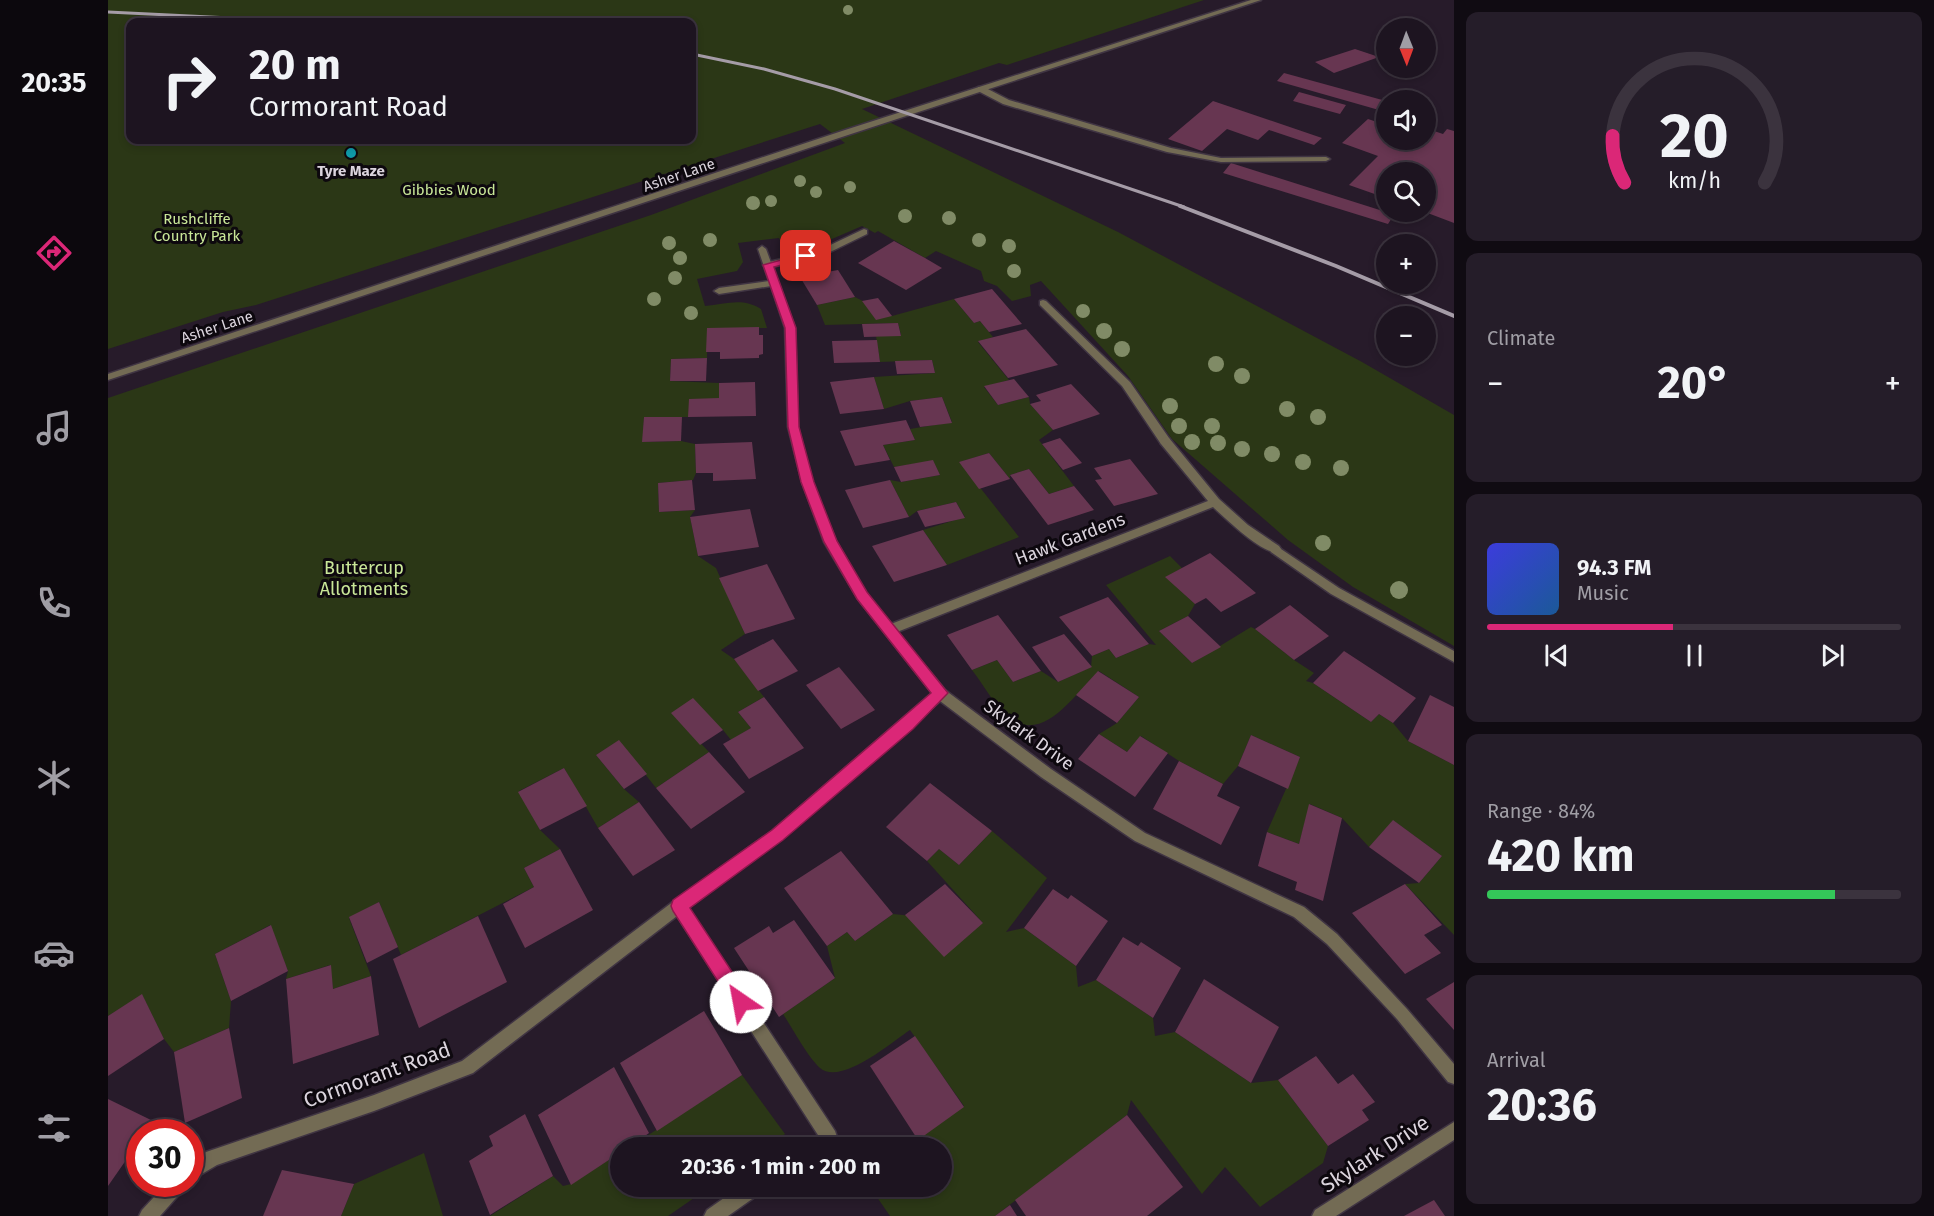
<!DOCTYPE html>
<html lang="en">
<head>
<meta charset="utf-8">
<style>
	body { margin:0; font-family:"Fira Sans",sans-serif; background:#251d29; color:#f1f3f6; height:100vh; display:flex; flex-direction:column; font-size:22px; white-space:nowrap }
	* { box-sizing:border-box; margin:0 }
	p { font-size:20px; color:#a09ea5 }
	.icon { flex:none; width:33px; height:33px; fill:none; stroke:currentColor; stroke-width:2; stroke-linecap:round; stroke-linejoin:round }
	.map { position:relative; flex:1; overflow:hidden }
	.details { display:flex; flex-direction:column; gap:12px; padding:12px; background:#100b12; width:480px }
	.details>* { flex:none }
	.top-card { position:absolute; left:18px; top:18px; width:570px; height:126px; border-radius:12px; box-shadow:0 3px 9px #0003,0 0 0 2px #3b333e; background:#1d1420; color:#f1f3f6; overflow:hidden }
	.needle { width:39px; rotate:179deg }
	.buttons { position:absolute; left:1268px; top:18px; display:grid; gap:12px }
	.buttons a { display:grid; place-items:center; width:60px; height:60px; border-radius:50%; background:#1d1420; box-shadow:0 3px 9px #0003,0 0 0 2px #3b333e; font-size:30px }
	.speed { position:absolute; left:18px; top:1119px; display:flex; gap:12px; font-size:30px; font-weight:700; text-align:center }
	.speed>* { display:grid; place-content:center; width:78px; height:78px; border-radius:50%; background:#1d1420; box-shadow:0 3px 9px #0003,0 0 0 2px #3b333e; line-height:1 }
	.speed .limit { border:9px solid #d22; background:#fff; color:#111 }
	.pin { position:absolute; display:grid; place-items:center; width:51px; height:51px; color:#fff; margin:-26px; border-radius:12px; box-shadow:0 3px 9px #0006 }
	.me { position:absolute; width:66px; margin:-33px; rotate:327deg; stroke-linejoin:round; filter:drop-shadow(0 0 4px #0008) }
	.turn { display:flex; align-items:center; gap:21px; height:126px; padding:0 24px; font-size:27px }
	.turn .icon { width:78px; height:78px; stroke-width:2.5 }
	.turn b { display:block; font-size:42px; line-height:51px }
	.big { font-size:45px; font-weight:700; line-height:1.1 }
	.details .card { flex:1; display:flex; flex-direction:column; justify-content:center; gap:9px; min-width:0; padding:0 21px; border-radius:12px; background:#251d29 }
	.details .dial { align-items:center; gap:0 }
	.dial svg { height:156px; overflow:visible; fill:none; stroke:#3b333e; stroke-width:7; stroke-linecap:round; text-anchor:middle }
	.dial text { fill:#f1f3f6; stroke:none }
	.song { display:flex; align-items:center; gap:18px }
	.cover { width:72px; height:72px; border-radius:9px; background:linear-gradient(135deg,hsl(240 70% 55%),hsl(210 70% 35%)) }
	.played { height:6px; border-radius:3px; background:linear-gradient(90deg,#db2777 45%,#3b333e 45%) }
	.keys { display:flex; justify-content:space-around; direction:ltr }
	.heat { display:flex; justify-content:space-between; align-items:center; font-size:33px; direction:ltr }
	.charge { height:9px; border-radius:4px; background:linear-gradient(90deg,#34c759 84%,#3b333e 0) }
	.trip { position:absolute; left:502px; top:1137px; width:342px; height:60px; border-radius:30px; background:#1d1420; box-shadow:0 3px 9px #0003,0 0 0 2px #3b333e; font-weight:700; line-height:60px; text-align:center }
	main { display:flex; flex:1; min-height:0 }
	.tab-bar { display:flex; flex-direction:column; width:108px; justify-content:space-around; align-items:center; background:#0c080d; color:#a09ea5 }
	.tab-bar .icon { width:42px; height:42px }
	.tab-bar .on { color:#db2777 }
	.tab-bar b { font-size:27px; color:#f1f3f6 }
	.map>svg:first-child { display:block }
</style>
</head>
<body>
<main>
<nav class="tab-bar">
<b>20:35</b>
<svg class="icon on" aria-label="directions" viewBox="0 0 24 24"><path d="M12 3l9 9-9 9-9-9zM9 14v-3h6M13 9l2 2-2 2"/></svg>
<svg class="icon" aria-label="music" viewBox="0 0 24 24"><path d="M9 18V5l10-2v13"/><circle cx="6" cy="18" r="3"/><circle cx="16" cy="16" r="3"/></svg>
<svg class="icon" aria-label="phone" viewBox="0 0 24 24"><path d="M5 4h4l2 5-3 2q2 4 5 5l2-3 5 2v4C11 20 4 13 5 4z"/></svg>
<svg class="icon" aria-label="climate" viewBox="0 0 24 24"><path d="M12 3v18M4 7l16 10M4 17L20 7"/></svg>
<svg class="icon" aria-label="car" viewBox="0 0 24 24"><path d="M5 17H2v-5l4-1 3-4h7l3 4 3 1v5h-3M9 17h6M6 11h13"/><circle cx="7" cy="17" r="2"/><circle cx="17" cy="17" r="2"/></svg>
<svg class="icon" aria-label="filters" viewBox="0 0 24 24"><path d="M4 7h16M4 17h16"/><circle cx="9" cy="7" r="2"/><circle cx="15" cy="17" r="2"/></svg>
</nav>
<div class="map">
<svg width="1346" height="1216" viewBox="0 0 1346 1216">
	<rect width="100%" height="100%" fill="#271b2a"/>
	<g fill="#2b3716" fill-rule="evenodd">
		<path d="M0 0H1096L899 65 891 63 754 109 1010 232 1254 362 1346 415V646L1245 587 1180 540 1064 439 1020 376 933 281 922 285 923 296 904 301 889 286 876 281 873 271 828 251 817 258 770 231 767 233 754 226 717 242 678 253 671 238 630 243 635 262 629 271 589 279 597 306C617 304 635 297 653 309L659 328H599V358L563 359 562 381 611 383V398L580 417H536L535 442 573 441 587 444 588 473 585 480 550 483 551 512 587 510 582 517 590 556 608 568 637 634 613 650 626 659 656 697 630 712 643 728 623 740 615 730 564 713 601 752 548 788 511 741 488 755 516 789 531 802 490 828 456 768 411 791 432 830 452 849 416 868 426 887 293 955 271 902 241 918 263 976 225 989 222 965 178 979 180 971 162 925 107 954 123 1001 121 1028 66 1052 56 1039 34 995 0 1016V398L543 215 737 143 712 124 148 305 115 312 0 349ZM22 22H584V140H22Z"/>
		<polygon points="747,297 784,316 846,299 866,323 872,321 885,337 870,342 901,380 876,387 890,405 921,397 922,404 945,430 931,440 966,486 941,494 921,469 902,475 902,479 881,453 852,462 911,537 839,565 815,530 857,517 848,502 809,511 801,517 782,480 793,482 832,475 825,461 786,467 775,445 807,440 802,429 844,422 834,397 802,401 776,409 766,377 827,373 824,360 772,362 768,336 793,335 790,323 717,325 709,305"/>
		<path d="M1062 556 1074 568 1058 577 1087 604 1080 616 1051 631 1084 663 1143 627 1147 629 1186 660 1206 673 1198 681 1205 683 1263 722 1271 714 1285 723 1300 741 1346 765V935L1297 884 1311 883 1334 856 1286 821 1261 847 1234 818 1202 804 1191 844 1159 832 1192 757 1143 735 1130 766 1115 784 1071 761 1033 736 1019 752 991 734 1009 723 1031 697 991 671C967 693 934 748 898 715 885 703 875 684 864 670L889 660 905 682 933 671 950 682 983 667 984 656 1001 649 1008 658 1041 644 1048 645 998 585Z"/>
		<path d="M884 831 939 878 898 932 916 928 968 966 970 987 988 980 1045 1018 1047 1036 1067 1032 1143 1083 1170 1080 1220 1146 1215 1163 1152 1207 1117 1167 1094 1194 1023 1100 1019 1115 887 1216H782L762 1187 834 1186V1148L799 1147 856 1106 802 1030C784 1042 733 1086 712 1068 699 1056 685 1029 675 1014L727 978 719 946 739 932 747 941 785 914 875 923 819 861 831 849 851 865Z"/>
		<polygon points="634,1075 677,1134 658,1147 520,1148"/>
		<polygon points="513,1152 513,1186 602,1187 560,1216 382,1216 445,1176 455,1186 463,1184"/>
		<polygon points="316,1153 335,1216 233,1216 246,1184"/>
	</g>
	<g fill="#673651">
		<polygon points="1247,49 1271,57 1226,73 1207,62"/>
		<polygon points="1176,73 1278,101 1278,112 1169,81"/>
		<polygon points="1191,92 1238,105 1232,114 1185,101"/>
		<polygon points="1105,101 1214,138 1206,145 1161,130 1150,140 1119,129 1094,151 1060,139"/>
		<polygon points="1260,119 1278,125 1278,140 1317,140 1317,128 1335,134 1339,129 1346,131 1346,223 1317,212 1317,172 1278,172 1278,198 1241,185 1270,156 1234,143"/>
		<polygon points="1123,163 1278,212 1287,213 1280,224 1115,173"/>
		<polygon points="786,241 817,258 834,268 798,290 750,263"/>
		<polygon points="730,270 747,297 709,305 692,277"/>
		<polygon points="884,289 914,324 881,332 872,321 866,323 846,299"/>
		<polygon points="770,298 784,316 768,320 754,301"/>
		<polygon points="790,323 793,336 756,337 754,324"/>
		<polygon points="651,327 651,335 655,335 655,354 651,355 651,358 612,359 612,352 598,352 599,328"/>
		<polygon points="918,329 950,365 900,378 870,341"/>
		<polygon points="769,340 772,362 726,363 724,341"/>
		<polygon points="599,358 598,381 562,381 563,359"/>
		<polygon points="824,360 827,373 789,374 787,361"/>
		<polygon points="766,377 776,409 732,414 722,382"/>
		<polygon points="906,379 921,397 890,405 876,386"/>
		<polygon points="647,382 648,416 580,417 581,399 611,398 611,383"/>
		<polygon points="963,384 992,414 945,430 922,404 933,401 928,395"/>
		<polygon points="834,397 844,423 812,427 802,401"/>
		<polygon points="536,417 574,417 573,441 534,442"/>
		<polygon points="798,420 807,440 775,445 782,460 747,466 732,431"/>
		<polygon points="952,438 974,463 955,470 934,444"/>
		<polygon points="644,442 648,479 605,481 605,473 588,473 587,444"/>
		<polygon points="881,453 902,479 871,489 851,462"/>
		<polygon points="1022,459 1050,494 1006,506 987,480 994,479 986,468"/>
		<polygon points="825,460 832,475 793,482 786,467"/>
		<polygon points="921,469 941,494 966,486 986,510 940,525 902,475"/>
		<polygon points="584,480 587,510 551,512 550,483"/>
		<polygon points="782,480 801,517 755,528 737,490"/>
		<polygon points="848,502 857,518 817,527 809,511"/>
		<polygon points="642,509 651,547 590,556 582,517"/>
		<polygon points="815,530 839,565 786,582 764,546"/>
		<polygon points="1102,553 1148,593 1113,612 1098,598 1087,604 1057,577"/>
		<polygon points="659,564 687,619 637,634 611,578"/>
		<polygon points="1000,597 1041,644 1008,658 1001,649 984,656 951,617"/>
		<polygon points="1182,605 1221,636 1186,660 1147,629"/>
		<polygon points="890,615 933,671 905,682 889,660 864,670 839,635"/>
		<polygon points="1080,616 1113,647 1084,663 1051,631"/>
		<polygon points="956,634 984,667 950,682 924,647"/>
		<polygon points="665,639 690,671 650,691 626,659"/>
		<polygon points="1236,651 1308,698 1285,723 1271,714 1263,722 1205,683"/>
		<polygon points="731,667 767,710 733,729 698,685"/>
		<polygon points="990,671 1031,697 1009,723 968,695"/>
		<polygon points="1322,695 1346,707 1346,765 1300,741"/>
		<polygon points="656,697 696,748 641,779 615,744 643,728 630,712"/>
		<polygon points="585,698 615,730 592,745 563,713"/>
		<polygon points="991,734 1019,752 1032,736 1060,753 1027,797 970,759"/>
		<polygon points="1143,735 1192,757 1180,789 1130,766"/>
		<polygon points="511,740 539,774 516,789 488,755"/>
		<polygon points="601,752 637,792 583,829 548,788"/>
		<polygon points="1071,761 1115,784 1109,796 1132,807 1113,845 1045,809"/>
		<polygon points="456,768 479,806 432,830 410,792"/>
		<polygon points="822,783 884,831 851,865 831,849 819,861 778,827"/>
		<polygon points="531,802 567,850 525,876 490,828"/>
		<polygon points="1201,804 1234,818 1215,901 1187,890 1189,882 1150,866 1159,832 1191,844"/>
		<polygon points="1285,820 1334,856 1311,883 1261,847"/>
		<polygon points="452,849 485,910 417,948 395,904 426,887 416,868"/>
		<polygon points="733,851 785,914 747,941 739,932 719,946 676,888"/>
		<polygon points="837,884 875,923 836,957 797,915"/>
		<polygon points="1297,884 1334,925 1316,935 1333,953 1297,974 1244,913"/>
		<polygon points="945,889 960,899 963,895 1000,921 968,966 916,928"/>
		<polygon points="271,902 290,947 259,963 241,917"/>
		<polygon points="370,916 399,982 311,1028 285,959"/>
		<polygon points="686,920 727,978 671,1017 626,948 661,926 665,933"/>
		<polygon points="163,925 180,971 123,1001 107,954"/>
		<polygon points="1015,937 1030,946 1033,942 1073,968 1045,1018 988,980"/>
		<polygon points="223,965 225,989 263,976 271,1035 185,1064 178,979"/>
		<polygon points="1096,979 1171,1027 1143,1083 1067,1032"/>
		<polygon points="1346,982 1346,1030 1318,999"/>
		<polygon points="34,994 56,1039 0,1076 0,1016"/>
		<polygon points="596,1011 634,1075 549,1131 512,1063"/>
		<polygon points="121,1028 134,1098 77,1123 66,1052"/>
		<polygon points="807,1036 856,1107 810,1140 762,1066"/>
		<polygon points="1208,1056 1230,1084 1245,1074 1267,1102 1254,1110 1261,1120 1220,1146 1170,1080"/>
		<polygon points="506,1067 541,1133 520,1148 513,1148 513,1152 463,1185 430,1115"/>
		<polygon points="0,1099 45,1121 37,1132 32,1132 32,1140 0,1186"/>
		<polygon points="417,1114 445,1176 382,1215 361,1161 385,1146 381,1136"/>
		<polygon points="1019,1115 1075,1187 1039,1216 918,1216 907,1200"/>
		<polygon points="174,1170 246,1184 233,1216 155,1216"/>
		<polygon points="1326,1200 1337,1216 1296,1216"/>
		<polygon points="902,1205 909,1216 887,1216"/>
	</g>
	<g fill="none" stroke-linecap="round" stroke-linejoin="round">
		<defs>
			<g id="lane">
				<polygon points="870,87 876,87 901,100 1063,148 1113,158 1218,157 1222,159 1218,161 1113,162 1059,152 895,104 870,91"/>
				<polygon points="756,229 759,230 759,234 720,253 660,268 655,265 657,263 714,249"/>
				<polygon points="935,300 938,301 1022,382 1061,438 1062,441 1061,444 1053,444 1014,386 932,305 932,301"/>
				<polygon points="1167,545 1231,588 1346,651 1346,662 1223,594 1163,552 1161,549"/>
			</g>
			<g id="street">
				<polygon points="1143,0 1153,0 743,134 0,380 0,374 737,130"/>
				<path d="M654 246 658 249 687 328 690 427 704 482 728 541 758 593 783 624 1100 501 1053 444 1052 441 1057 437 1061 438 1111 499 1140 525 1171 546 1173 549 1171 552C1156 556 1117 518 1105 507L789 632 837 690 943 769 1037 833 1196 907 1229 934 1299 1009 1346 1064V1084L1340 1082 1289 1019 1219 944 1186 917 1027 841 933 777 832 701 674 839 580 908 727 1131 729 1137C724 1151 710 1148 697 1148L699 1142 710 1135 569 916 365 1073 266 1111 109 1165 82 1181V1163L98 1152 266 1095 354 1061 566 901 664 831 824 693 750 599 716 542 694 482 680 427 677 328 663 286 611 294 606 291 611 288 661 281 650 249Z"/>
				<polygon points="1346,1122 1346,1140 1228,1216 1204,1216 1207,1210"/>
				<polygon points="58,1184 77,1184 75,1190 52,1216 31,1216 34,1210"/>
				<polygon points="633,1186 656,1186 654,1192 620,1216 596,1216 599,1210"/>
			</g>
		</defs>
		<use href="#lane" stroke="#403543" stroke-width="3"/>
		<use href="#street" stroke="#403543" stroke-width="3"/>
		<use href="#lane" fill="#736b54" fill-rule="evenodd"/>
		<use href="#street" fill="#736b54" fill-rule="evenodd"/>
		<g stroke="#a59ca7" stroke-width="3">
			<polyline points="0,12 202,22"/>
			<polyline points="584,54 656,69 727,89 1076,207"/>
		</g>
		<polyline stroke="#a59ca7" stroke-width="4" points="1072,206 1228,266 1346,316"/>
	</g>
	<g fill="#808b66">
		<circle cx="740" cy="10" r="5"/>
		<circle cx="692" cy="181" r="6"/>
		<circle cx="742" cy="187" r="6"/>
		<circle cx="708" cy="192" r="6"/>
		<circle cx="663" cy="201" r="6"/>
		<circle cx="645" cy="203" r="7"/>
		<circle cx="797" cy="216" r="7"/>
		<circle cx="841" cy="218" r="7"/>
		<circle cx="602" cy="240" r="7"/>
		<circle cx="871" cy="240" r="7"/>
		<circle cx="561" cy="243" r="7"/>
		<circle cx="901" cy="246" r="7"/>
		<circle cx="572" cy="258" r="7"/>
		<circle cx="906" cy="271" r="7"/>
		<circle cx="567" cy="278" r="7"/>
		<circle cx="546" cy="299" r="7"/>
		<circle cx="975" cy="311" r="7"/>
		<circle cx="583" cy="313" r="7"/>
		<circle cx="996" cy="331" r="8"/>
		<circle cx="1014" cy="349" r="8"/>
		<circle cx="1108" cy="364" r="8"/>
		<circle cx="1134" cy="376" r="8"/>
		<circle cx="1062" cy="406" r="8"/>
		<circle cx="1179" cy="409" r="8"/>
		<circle cx="1210" cy="417" r="8"/>
		<circle cx="1071" cy="426" r="8"/>
		<circle cx="1104" cy="426" r="8"/>
		<circle cx="1084" cy="442" r="8"/>
		<circle cx="1110" cy="443" r="8"/>
		<circle cx="1134" cy="449" r="8"/>
		<circle cx="1164" cy="454" r="8"/>
		<circle cx="1195" cy="462" r="8"/>
		<circle cx="1233" cy="468" r="8"/>
		<circle cx="1215" cy="543" r="8"/>
		<circle cx="1291" cy="590" r="9"/>
	</g>
	<polygon fill="#db2777" stroke="#8e194d" stroke-width="1.5" points="698,253 703,256 701,258 666,267 688,328 691,427 706,482 729,541 759,592 840,693 805,729 675,840 582,908 640,996 642,1002 640,1008 633,1011 627,1008 565,911 563,906 565,900 664,830 823,693 749,599 716,542 693,482 680,427 677,328 655,265"/>
	<circle fill="#0f9aa8" stroke="#0d080e" stroke-width="2" cx="243" cy="153" r="6"/>
	<g text-anchor="middle" stroke-width="6" stroke-linejoin="round" paint-order="stroke">
		<g font-size="15" font-weight="bold" fill="#dbd4dd" stroke="#0d080e">
			<text x="243" y="176">Tyre Maze</text>
		</g>
		<g font-size="15" fill="#dbd4dd" stroke="#0d080e">
			<text transform="translate(571 175) rotate(-19)" y="5">Asher Lane</text>
			<text transform="translate(109 327) rotate(-18)" y="5">Asher Lane</text>
		</g>
		<g font-size="15" fill="#c9e798" stroke="#0d080e">
			<text x="341" y="195">Gibbies Wood</text>
			<text x="89" y="224">Rushcliffe<tspan x="89" dy="17">Country Park</tspan></text>
		</g>
		<g font-size="18" fill="#dbd4dd" stroke="#0d080e">
			<text transform="translate(962 539) rotate(-21)" y="6">Hawk Gardens</text>
			<text transform="translate(921 735) rotate(36)" y="6">Skylark Drive</text>
		</g>
		<g font-size="18" fill="#c9e798" stroke="#0d080e">
			<text x="256" y="574">Buttercup<tspan x="256" dy="21">Allotments</tspan></text>
		</g>
		<g font-size="21" fill="#dbd4dd" stroke="#0d080e">
			<text transform="translate(269 1075) rotate(-20)" y="7">Cormorant Road</text>
			<text transform="translate(1267 1154) rotate(-33)" y="7">Skylark Drive</text>
		</g>
	</g>
</svg>
<div class="buttons">
<a><svg class="needle" viewBox="-14 -14 28 28"><path d="M0-13l5 13h-10z" fill="#e53935"/><path d="M0 13l5-13h-10z" fill="#a09ea5"/></svg></a>
<a><svg class="icon" aria-label="sound" viewBox="0 0 24 24"><path d="M4 9h4l5-4v14l-5-4H4zM17 9q2 3 0 6"/></svg></a>
<a><svg class="icon" aria-label="search" viewBox="0 0 24 24"><circle cx="10" cy="10" r="6"/><path d="M15 15l6 6"/></svg></a>
<a>+</a>
<a>−</a>
</div>
<div class="speed"><div class="limit">30</div></div>
<div class="pin" style="left:698px;top:256px;background:#d93025"><svg class="icon" aria-label="arrive" viewBox="0 0 24 24"><path d="M6 21V4h12l-3 4 3 4H6"/></svg></div>
<svg class="me" style="left:633px;top:1002px" viewBox="-20 -20 40 40"><circle r="19" fill="#fff"/><path d="M0-13L10 11 0 6-10 11z" fill="#db2777"/></svg>
<div class="trip">20:36 · 1 min · 200 m</div>
<div class="top-card">
<div class="turn"><svg class="icon" aria-label="right" viewBox="0 0 24 24"><path d="M7 20v-9h11M14 6l5 5-5 5"/></svg><div><b>20 m</b>Cormorant Road</div></div>
</div>
</div>
<section class="details">
<div class="card dial"><svg viewBox="0 0 100 80">
<path d="M14 69A42 42 0 1 1 86 69"/>
<path d="M14 69A42 42 0 0 1 8 45" stroke="#db2777"/>
<text x="50" y="56" font-size="32" font-weight="700">20</text>
<text x="50" y="72" font-size="11">km/h</text>
</svg></div>
<div class="card"><p>Climate</p>
<div class="heat"><a>−</a><b class="big">20°</b><a>+</a></div>
</div>
<div class="card">
<div class="song"><i class="cover"></i><div><b>94.3 FM</b><p>Music</p></div></div>
<div class="played"></div>
<div class="keys"><svg class="icon" aria-label="previous" viewBox="0 0 24 24"><path d="M18 5L8 12l10 7zM5 5v14"/></svg><svg class="icon" aria-label="pause" viewBox="0 0 24 24"><path d="M8 5v14M16 5v14"/></svg><svg class="icon" aria-label="next" viewBox="0 0 24 24"><path d="M6 5l10 7-10 7zM19 5v14"/></svg></div>
</div>
<div class="card"><p>Range · 84%</p><b class="big">420 km</b><div class="charge"></div></div>
<div class="card"><p>Arrival</p><b class="big">20:36</b></div>
</section>
</main>
</body>
</html>
